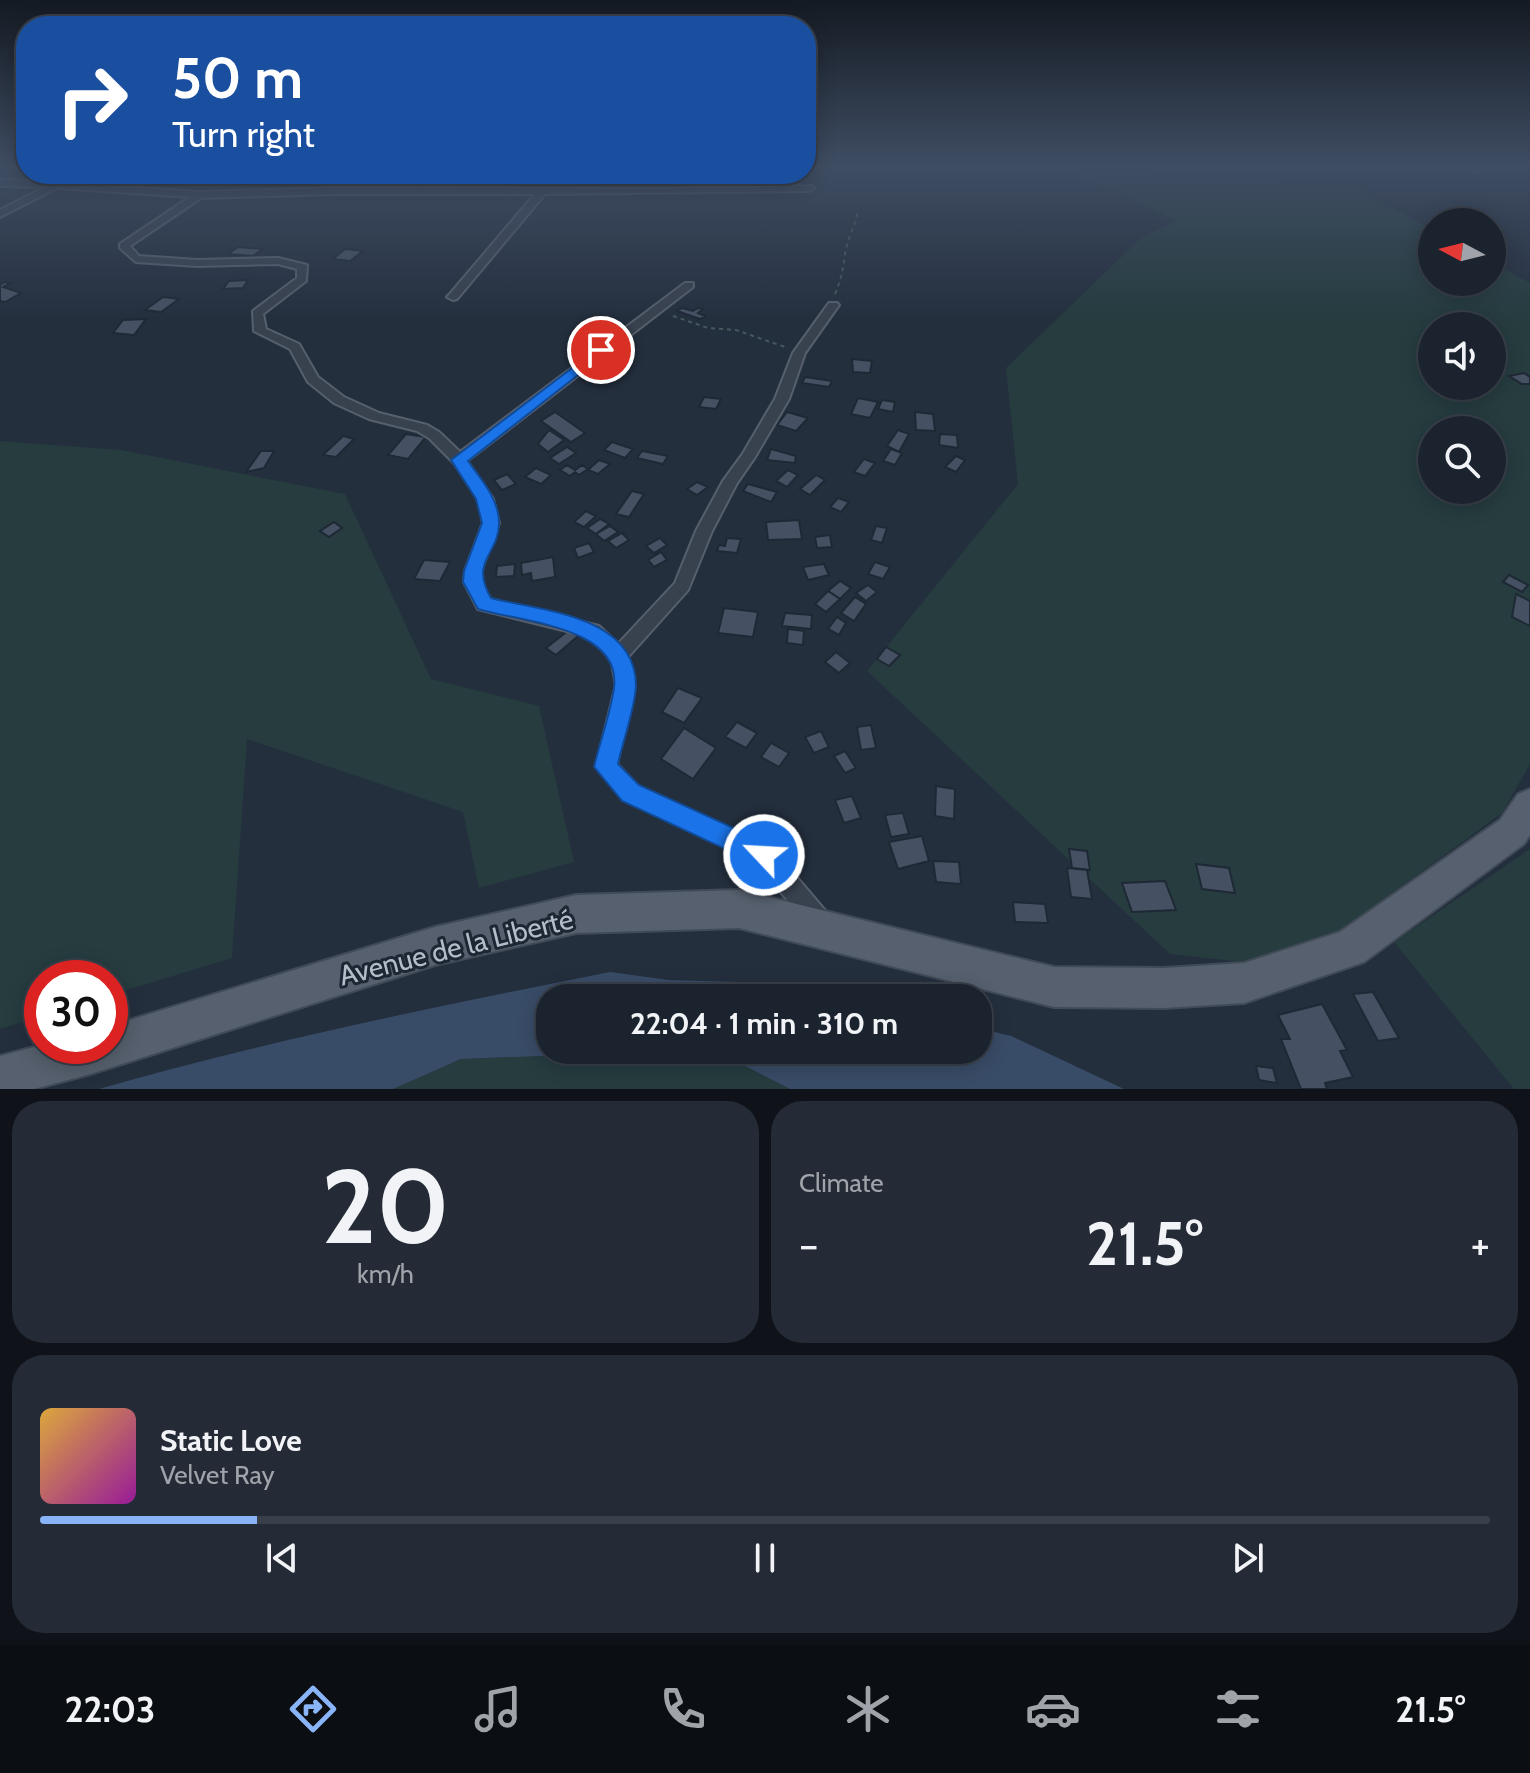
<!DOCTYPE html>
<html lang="en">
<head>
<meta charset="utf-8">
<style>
	body { margin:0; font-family:Cabin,sans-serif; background:#242b36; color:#f1f3f6; height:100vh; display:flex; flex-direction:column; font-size:30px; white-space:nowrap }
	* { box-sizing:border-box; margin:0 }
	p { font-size:26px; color:#a0a4aa }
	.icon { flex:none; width:44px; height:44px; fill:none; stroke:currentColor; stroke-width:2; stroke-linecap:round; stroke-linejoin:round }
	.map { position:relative; height:1089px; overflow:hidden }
	.panel { display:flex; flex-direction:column; gap:12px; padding:12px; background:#0f1319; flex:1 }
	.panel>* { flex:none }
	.banner { position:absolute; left:16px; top:16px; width:800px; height:168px; border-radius:32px; box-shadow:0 4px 20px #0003,0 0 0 2px #39404a; background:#1a4fa0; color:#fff; overflow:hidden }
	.needle { width:52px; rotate:277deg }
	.fabs { position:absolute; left:1418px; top:208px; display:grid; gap:16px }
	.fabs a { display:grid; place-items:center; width:88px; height:88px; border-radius:50%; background:#1b232e; box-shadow:0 4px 20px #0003,0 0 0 2px #39404a; font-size:40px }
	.speed { position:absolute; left:24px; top:960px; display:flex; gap:16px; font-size:40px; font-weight:700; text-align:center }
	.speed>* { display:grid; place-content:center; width:104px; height:104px; border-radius:50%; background:#1b232e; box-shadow:0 4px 20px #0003,0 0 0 2px #39404a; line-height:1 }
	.speed .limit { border:12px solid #d22; background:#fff; color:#111 }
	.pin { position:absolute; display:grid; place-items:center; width:68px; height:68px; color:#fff; margin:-34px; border:4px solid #fff; border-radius:50%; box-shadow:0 2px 8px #0007 }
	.me { position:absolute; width:88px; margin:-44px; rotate:295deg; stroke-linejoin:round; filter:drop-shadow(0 0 6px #0008) }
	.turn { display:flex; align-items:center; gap:28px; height:168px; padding:0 24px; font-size:36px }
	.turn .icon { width:104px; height:104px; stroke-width:2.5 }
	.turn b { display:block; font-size:56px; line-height:68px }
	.big { font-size:60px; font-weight:800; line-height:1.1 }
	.panel .widget { flex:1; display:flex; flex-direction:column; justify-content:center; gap:12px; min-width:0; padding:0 28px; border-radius:32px; background:#242b36 }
	.panel .dial { align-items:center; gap:0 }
	.dial b { font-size:104px; line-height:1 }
	.song { display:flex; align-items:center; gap:24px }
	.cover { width:96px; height:96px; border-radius:12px; background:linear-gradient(135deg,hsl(40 70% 55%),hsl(300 70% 35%)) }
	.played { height:8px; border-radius:4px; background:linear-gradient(90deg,#8ab4f8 15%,#39404a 15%) }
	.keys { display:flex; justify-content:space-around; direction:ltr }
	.heat { display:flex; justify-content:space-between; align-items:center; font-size:44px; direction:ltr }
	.panel .tiles { flex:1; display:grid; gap:12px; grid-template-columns:1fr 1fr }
	.widget:last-child { grid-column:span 2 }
	.trip { position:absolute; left:536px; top:984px; width:456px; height:80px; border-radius:32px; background:#1b232e; box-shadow:0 4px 20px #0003,0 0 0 2px #39404a; font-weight:800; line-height:80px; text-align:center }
	.tabs { display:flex; height:128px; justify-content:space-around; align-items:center; background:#0b0e12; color:#a0a4aa }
	.tabs .icon { width:56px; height:56px }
	.tabs .current { color:#8ab4f8 }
	.tabs b { font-size:36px; color:#f1f3f6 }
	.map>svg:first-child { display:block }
</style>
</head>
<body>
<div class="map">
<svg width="1530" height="1089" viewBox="0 0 1530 1089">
	<rect width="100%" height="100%" fill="#242f3e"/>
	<g fill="#263c3f" fill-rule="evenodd">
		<path d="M1083 167H1124L1159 179 1352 186 1432 229V282H1492V262L1530 283V764L1502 813 1336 934 1251 963 1170 954 867 671 1018 484 1006 368 1141 238 1176 221 1071 170ZM1432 326H1492V386H1432ZM1432 430H1492V490H1432Z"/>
		<polygon points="0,441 121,450 345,494 431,679 539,706 574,862 479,888 463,812 247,739 232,958 110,995 110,978 42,978 42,1016 0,1029"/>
		<polygon points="1530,849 1530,1089 1514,1089 1394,942"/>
		<polygon points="696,1050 714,1050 790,1089 393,1089 461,1059"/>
	</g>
	<g fill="#394c67">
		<path d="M610 972 669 980 777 983 844 998H550V1050H696L461 1059 393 1089H99C267 1041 438 1006 610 972Z"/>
		<polygon points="978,1028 1011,1036 1124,1089 790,1089 714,1050 978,1050"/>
	</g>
	<g fill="#455162" stroke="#1f2835" stroke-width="2">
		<polygon points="238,247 263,249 253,256 228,254"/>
		<polygon points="345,249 363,251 350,261 333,259"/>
		<polygon points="248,280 243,288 223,289 229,281"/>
		<polygon points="5,282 10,283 3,287 21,293 5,302 0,301 0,285"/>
		<polygon points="163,297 179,299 161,312 145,310"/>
		<polygon points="682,308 693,311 698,308 703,309 698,313 705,316 700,319 677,311"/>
		<polygon points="146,319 134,335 113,333 123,320"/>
		<polygon points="852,359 872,361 870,373 853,372"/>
		<polygon points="1524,373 1530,377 1530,384 1522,384 1509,376"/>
		<polygon points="805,377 832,381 829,387 802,383"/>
		<polygon points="704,397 721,399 716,409 699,407"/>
		<polygon points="858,398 878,402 870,418 851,414"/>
		<polygon points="882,400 895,402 893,412 878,409"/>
		<polygon points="555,412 585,433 571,442 541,421"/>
		<polygon points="787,412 808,418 796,431 777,425"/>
		<polygon points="915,412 933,414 935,431 916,430"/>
		<polygon points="549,430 564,440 548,452 538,444"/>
		<polygon points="898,430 909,434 899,452 887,446"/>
		<polygon points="406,434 426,437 408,459 388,455"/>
		<polygon points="940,434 957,435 958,448 939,445"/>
		<polygon points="343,436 354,439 336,457 323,455"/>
		<polygon points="612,442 633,449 625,458 604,450"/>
		<polygon points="567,447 576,453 559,464 550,458"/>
		<polygon points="771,449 796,456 795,463 767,460"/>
		<polygon points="891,449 902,453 895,465 883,461"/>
		<polygon points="261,451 274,451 264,468 246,472"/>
		<polygon points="642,451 668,456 663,464 637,458"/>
		<polygon points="956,456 965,460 956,472 945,467"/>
		<polygon points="864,459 875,463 865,476 854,472"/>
		<polygon points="599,460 610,464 598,474 588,470"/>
		<polygon points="567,465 575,470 582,465 588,469 579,475 575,472 570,476 560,470"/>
		<polygon points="536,468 551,475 541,484 525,477"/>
		<polygon points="788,470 798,475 787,487 776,481"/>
		<polygon points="507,474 516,484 502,490 494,480"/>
		<polygon points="816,475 825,480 810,495 800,489"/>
		<polygon points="697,482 708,487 697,495 687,489"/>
		<polygon points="748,484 777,492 771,502 743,491"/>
		<polygon points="632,491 644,494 629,517 616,514"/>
		<polygon points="838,498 849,502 841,512 830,507"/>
		<polygon points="586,511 596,516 584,527 574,522"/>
		<polygon points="600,519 609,524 596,534 587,528"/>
		<polygon points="799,520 802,539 768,540 766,522"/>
		<polygon points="334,522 342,528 329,537 320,531"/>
		<polygon points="610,526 618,532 604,541 596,534"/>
		<polygon points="876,526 887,528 882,543 871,540"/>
		<polygon points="622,533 629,540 616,548 608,541"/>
		<polygon points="830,535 832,547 817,548 815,537"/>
		<polygon points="660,538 667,545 654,553 646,546"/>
		<polygon points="727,538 741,539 737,553 717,551 719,545 725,546"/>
		<polygon points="589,543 594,552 578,558 574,548"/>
		<polygon points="661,552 667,560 654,567 648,560"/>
		<polygon points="553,557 555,577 532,581 531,573 522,575 521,563"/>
		<polygon points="424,560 450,562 440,581 414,579"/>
		<polygon points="875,562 890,567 883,579 868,574"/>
		<polygon points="515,564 514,576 496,577 497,566"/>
		<polygon points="824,564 829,575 808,580 803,567"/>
		<polygon points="1509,575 1528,585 1522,592 1503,582"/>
		<polygon points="840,581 851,588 840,599 828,591"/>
		<polygon points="868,585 877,592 866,601 856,593"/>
		<polygon points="828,591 840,599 826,612 815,604"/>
		<polygon points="1516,594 1530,601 1530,626 1512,617"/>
		<polygon points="855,597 866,604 854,621 841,613"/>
		<polygon points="724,608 758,612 753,637 718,633"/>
		<polygon points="785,613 812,615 811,629 782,626"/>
		<polygon points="837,617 846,623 839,635 828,629"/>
		<polygon points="788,629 804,631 803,645 787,643"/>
		<polygon points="569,630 578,636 556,655 546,648"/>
		<polygon points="886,647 900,655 889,666 877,659"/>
		<polygon points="836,652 850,663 839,673 825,662"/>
		<polygon points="678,688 702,698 684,723 662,712"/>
		<polygon points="737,722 757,733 746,748 725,737"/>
		<polygon points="871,725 876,748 861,750 857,727"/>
		<polygon points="684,728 716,748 693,779 661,759"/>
		<polygon points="821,731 829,747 814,753 805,737"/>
		<polygon points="771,743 789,753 779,767 761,757"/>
		<polygon points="845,751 856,768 845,773 834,756"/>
		<polygon points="936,786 955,789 954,819 935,816"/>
		<polygon points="852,796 861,818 844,823 835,800"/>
		<polygon points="903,813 909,834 891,837 885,815"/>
		<polygon points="922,836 929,861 898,869 889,842"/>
		<polygon points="1069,849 1087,851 1090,870 1072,868"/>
		<polygon points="933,861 959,862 961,884 936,882"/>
		<polygon points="1196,864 1229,868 1235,893 1202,889"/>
		<polygon points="1067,868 1087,870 1092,899 1071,897"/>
		<polygon points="1165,881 1176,910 1132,912 1122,883"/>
		<polygon points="1013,902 1045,904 1048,923 1015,922"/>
		<polygon points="1373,992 1399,1038 1378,1041 1353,994"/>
		<polygon points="1322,1004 1347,1050 1340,1051 1353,1077 1325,1083 1327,1089 1301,1089 1281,1039 1290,1039 1278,1015"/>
		<polygon points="1256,1066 1273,1068 1277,1083 1259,1080"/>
	</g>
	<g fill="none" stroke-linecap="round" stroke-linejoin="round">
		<defs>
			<g id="minor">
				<polygon points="1472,167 1480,167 1481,169 1477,172"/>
				<polygon points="50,174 60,174 50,182 199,192 335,188 660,189 812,186 814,188 809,191 545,194 457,299 453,300 447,297 449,295 535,194 335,194 201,198 130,246 139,256 197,260 278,258 307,265 306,281 263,314 266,329 299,344 318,377 344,397 379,413 427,425 439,432 460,452 685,283 693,283 693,287 467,461 493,499 499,523 481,571 480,582 490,599 599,626 618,644 675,583 696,531 723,481 742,455 775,399 793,353 829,303 837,303 839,305 805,353 789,399 755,457 737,483 712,531 688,590 628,657 634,685 617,764 638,786 772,848 828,914 832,922 828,930 820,934 812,930 756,862 624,800 596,767 616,685 611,658 587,636 478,609 464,582 465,571 483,523 478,499 454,463 429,438 417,431 369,419 334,403 308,382 290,349 254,331 253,311 297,278 297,269 278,264 197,266 136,262 120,248 120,244 190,197 57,188 0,217 0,210 45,187 0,186 0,180 39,181"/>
			</g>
			<polygon id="primary" points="1530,789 1530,835 1524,844 1364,962 1244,1003 1164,1008 1054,1007 739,928 576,933 435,965 87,1075 34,1089 0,1089 0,1056 42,1045 110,1046 110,1026 435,927 576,895 739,890 1054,967 1164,968 1244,963 1340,932 1500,820 1518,794"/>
		</defs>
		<use href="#minor" stroke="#565f6c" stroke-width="4"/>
		<use href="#primary" stroke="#414a57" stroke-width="4"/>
		<g stroke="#44595c" stroke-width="2" stroke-dasharray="4 4" stroke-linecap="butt">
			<path d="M835 294C841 280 843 270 845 255 847 239 856 225 858 209"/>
			<polyline points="673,316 708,328 736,330 785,347"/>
		</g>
		<use href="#minor" fill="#38414e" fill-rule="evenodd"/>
		<use href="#primary" fill="#56606e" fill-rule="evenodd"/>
	</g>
	<linearGradient id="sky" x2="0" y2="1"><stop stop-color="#141a22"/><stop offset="0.52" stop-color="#3f4d63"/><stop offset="1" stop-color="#3f4d63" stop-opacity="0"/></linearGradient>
	<rect width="1530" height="319" fill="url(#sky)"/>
	<path fill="#1a73e8" stroke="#114b97" stroke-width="2" d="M601 346 606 347V353L468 461C480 478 499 499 499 522 500 554 469 560 491 598 542 611 636 615 636 686 635 708 623 741 618 764L639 785 773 846 776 855 773 863 764 867 622 801 594 767C600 741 610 715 614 688 622 626 520 622 478 609L463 582 464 571 482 523 476 499 451 460Z"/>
	<g text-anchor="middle" stroke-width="6" stroke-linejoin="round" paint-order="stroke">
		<g font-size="28" fill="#b4bcc9" stroke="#1d2633">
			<text transform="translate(456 947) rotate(-14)" y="10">Avenue de la Liberté</text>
		</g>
	</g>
</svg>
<div class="fabs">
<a><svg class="needle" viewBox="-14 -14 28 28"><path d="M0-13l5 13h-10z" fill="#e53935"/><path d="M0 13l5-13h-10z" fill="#a0a4aa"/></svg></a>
<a><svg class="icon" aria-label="sound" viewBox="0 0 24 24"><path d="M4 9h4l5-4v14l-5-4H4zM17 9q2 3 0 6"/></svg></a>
<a><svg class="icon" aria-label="search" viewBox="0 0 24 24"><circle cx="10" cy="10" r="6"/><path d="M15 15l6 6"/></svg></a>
</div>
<div class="speed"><div class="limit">30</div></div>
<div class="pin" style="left:601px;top:350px;background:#d93025"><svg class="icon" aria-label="arrive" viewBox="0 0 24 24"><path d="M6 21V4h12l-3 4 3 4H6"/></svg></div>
<svg class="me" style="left:764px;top:855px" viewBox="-20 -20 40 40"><circle r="17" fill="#1a73e8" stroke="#fff" stroke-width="3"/><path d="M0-11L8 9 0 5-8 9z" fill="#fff"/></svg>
<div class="trip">22:04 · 1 min · 310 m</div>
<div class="banner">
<div class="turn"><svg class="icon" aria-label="right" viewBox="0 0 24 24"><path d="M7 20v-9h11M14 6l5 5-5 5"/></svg><div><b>50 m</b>Turn right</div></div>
</div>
</div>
<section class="panel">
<div class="tiles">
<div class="widget dial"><b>20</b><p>km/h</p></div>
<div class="widget"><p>Climate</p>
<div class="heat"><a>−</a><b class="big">21.5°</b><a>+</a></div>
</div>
<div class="widget">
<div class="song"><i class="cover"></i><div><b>Static Love</b><p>Velvet Ray</p></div></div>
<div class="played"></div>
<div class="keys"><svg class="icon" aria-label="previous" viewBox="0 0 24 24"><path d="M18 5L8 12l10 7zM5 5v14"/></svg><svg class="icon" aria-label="pause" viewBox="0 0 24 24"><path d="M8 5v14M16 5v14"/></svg><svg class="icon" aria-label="next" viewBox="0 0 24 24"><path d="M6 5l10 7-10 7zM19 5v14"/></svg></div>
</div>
</div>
</section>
<nav class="tabs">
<b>22:03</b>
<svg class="icon current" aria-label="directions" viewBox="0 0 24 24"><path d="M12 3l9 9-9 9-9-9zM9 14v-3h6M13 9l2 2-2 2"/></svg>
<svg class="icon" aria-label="music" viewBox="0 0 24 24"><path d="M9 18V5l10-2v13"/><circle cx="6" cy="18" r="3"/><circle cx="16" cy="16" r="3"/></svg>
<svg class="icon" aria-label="phone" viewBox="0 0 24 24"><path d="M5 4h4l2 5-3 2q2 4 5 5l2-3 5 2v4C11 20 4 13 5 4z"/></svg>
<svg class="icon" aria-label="climate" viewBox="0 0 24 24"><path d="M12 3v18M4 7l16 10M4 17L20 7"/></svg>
<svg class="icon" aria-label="car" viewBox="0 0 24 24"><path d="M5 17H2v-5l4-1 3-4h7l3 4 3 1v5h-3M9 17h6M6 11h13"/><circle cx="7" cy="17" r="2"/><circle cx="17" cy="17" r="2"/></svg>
<svg class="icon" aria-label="filters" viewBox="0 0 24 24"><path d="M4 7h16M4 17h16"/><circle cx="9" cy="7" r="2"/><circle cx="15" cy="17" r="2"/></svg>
<b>21.5°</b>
</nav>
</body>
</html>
